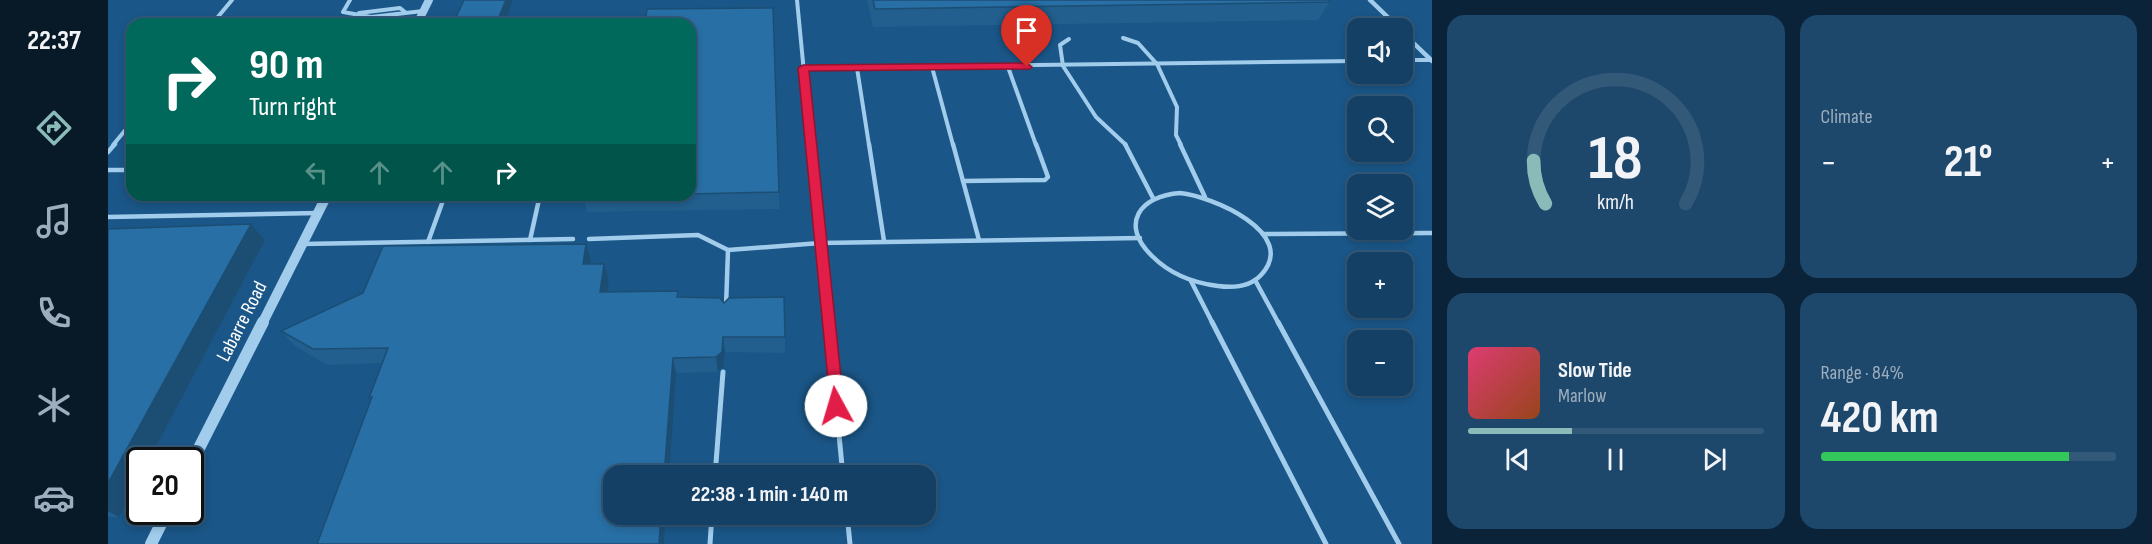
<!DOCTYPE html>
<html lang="en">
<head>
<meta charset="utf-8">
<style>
	body { margin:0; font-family:"Sofia Sans Condensed",sans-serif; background:#1d476b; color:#f1f3f6; height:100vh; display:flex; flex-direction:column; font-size:22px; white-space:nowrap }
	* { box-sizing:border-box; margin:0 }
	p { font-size:20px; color:#9dafbf }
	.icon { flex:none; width:33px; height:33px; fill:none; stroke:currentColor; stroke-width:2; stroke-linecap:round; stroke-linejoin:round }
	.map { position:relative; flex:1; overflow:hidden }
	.drawer { display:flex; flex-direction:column; gap:15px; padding:15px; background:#0b2338; width:720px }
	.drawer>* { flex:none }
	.banner { position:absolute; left:18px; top:18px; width:570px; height:183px; border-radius:18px; box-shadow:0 3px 9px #0003,0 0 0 2px #335979; background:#00695c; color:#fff; overflow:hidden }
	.tools { position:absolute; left:1239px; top:18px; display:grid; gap:12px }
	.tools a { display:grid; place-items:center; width:66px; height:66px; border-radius:12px; background:#144065; box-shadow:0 3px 9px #0003,0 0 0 2px #335979; font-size:30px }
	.speed { position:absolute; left:18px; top:447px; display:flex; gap:12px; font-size:30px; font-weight:700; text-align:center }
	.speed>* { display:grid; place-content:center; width:78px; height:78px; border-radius:50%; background:#144065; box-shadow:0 3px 9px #0003,0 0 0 2px #335979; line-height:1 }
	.speed .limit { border:3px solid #111; border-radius:9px; background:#fff; color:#111 }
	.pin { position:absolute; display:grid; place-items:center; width:51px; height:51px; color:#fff; margin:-62px -26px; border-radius:50% 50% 50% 0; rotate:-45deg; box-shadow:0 0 6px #0007 }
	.pin .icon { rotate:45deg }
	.me { position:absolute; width:66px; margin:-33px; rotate:354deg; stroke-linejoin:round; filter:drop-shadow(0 0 4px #0008) }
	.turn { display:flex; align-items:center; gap:21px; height:126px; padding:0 24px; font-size:27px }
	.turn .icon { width:78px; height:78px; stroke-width:2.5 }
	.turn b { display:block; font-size:42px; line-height:51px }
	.lanes { display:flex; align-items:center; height:57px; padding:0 24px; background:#0003; justify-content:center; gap:30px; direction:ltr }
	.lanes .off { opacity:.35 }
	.big { font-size:45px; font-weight:700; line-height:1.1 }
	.drawer .tile { flex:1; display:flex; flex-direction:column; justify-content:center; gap:9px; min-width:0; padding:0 21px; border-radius:18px; background:#1d476b }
	.drawer .dial { align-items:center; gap:0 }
	.dial svg { height:156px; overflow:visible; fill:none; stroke:#335979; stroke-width:7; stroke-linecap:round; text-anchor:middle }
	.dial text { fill:#f1f3f6; stroke:none }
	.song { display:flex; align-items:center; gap:18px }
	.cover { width:72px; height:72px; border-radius:9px; background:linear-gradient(135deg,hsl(340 70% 55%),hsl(20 70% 35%)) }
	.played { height:6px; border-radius:3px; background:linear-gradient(90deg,#8bbbb9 35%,#335979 35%) }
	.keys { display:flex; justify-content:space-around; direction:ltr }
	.heat { display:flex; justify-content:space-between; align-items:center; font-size:33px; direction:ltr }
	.charge { height:9px; border-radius:4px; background:linear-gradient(90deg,#34c759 84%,#335979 0) }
	.drawer .tiles { flex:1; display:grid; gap:15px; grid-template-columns:repeat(2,1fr) }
	.trip { position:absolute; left:495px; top:465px; width:333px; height:60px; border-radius:18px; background:#144065; box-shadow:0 3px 9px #0003,0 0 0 2px #335979; font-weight:700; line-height:60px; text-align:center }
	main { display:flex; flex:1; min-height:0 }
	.menu { display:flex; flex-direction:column; width:108px; justify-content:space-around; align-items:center; background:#081a28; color:#9dafbf }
	.menu .icon { width:42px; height:42px }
	.menu .current { color:#8bbbb9 }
	.menu b { font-size:27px; color:#f1f3f6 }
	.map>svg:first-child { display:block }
</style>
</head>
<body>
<main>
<nav class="menu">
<b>22:37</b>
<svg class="icon current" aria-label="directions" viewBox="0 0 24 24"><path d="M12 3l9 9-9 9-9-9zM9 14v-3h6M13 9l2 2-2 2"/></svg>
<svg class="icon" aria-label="music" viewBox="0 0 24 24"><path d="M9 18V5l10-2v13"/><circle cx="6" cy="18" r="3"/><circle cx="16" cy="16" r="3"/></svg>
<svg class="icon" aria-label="phone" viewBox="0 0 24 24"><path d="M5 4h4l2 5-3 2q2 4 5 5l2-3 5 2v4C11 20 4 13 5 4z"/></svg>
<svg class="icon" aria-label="climate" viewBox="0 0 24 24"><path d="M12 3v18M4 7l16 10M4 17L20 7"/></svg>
<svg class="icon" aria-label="car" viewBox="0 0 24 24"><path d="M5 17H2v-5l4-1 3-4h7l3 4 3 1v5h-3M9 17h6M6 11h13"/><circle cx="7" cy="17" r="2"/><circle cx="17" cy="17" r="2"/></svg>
</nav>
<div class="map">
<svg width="1324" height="544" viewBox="0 0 1324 544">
	<rect width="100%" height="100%" fill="#1a5687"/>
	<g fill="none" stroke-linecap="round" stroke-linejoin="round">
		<g stroke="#a1ccec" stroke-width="4">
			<polyline points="242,0 235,12 263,17 315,11"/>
			<polyline points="689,0 703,145"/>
			<polyline points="104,24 124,0"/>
			<polyline points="246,24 251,13 292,8 297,12"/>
			<polyline points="1015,38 1030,43 1049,64 1069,107 1068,135 1073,145"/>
			<polyline points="961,39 952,45 955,66 988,117 1018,145"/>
			<polyline points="1294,60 1322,60"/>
			<polyline points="824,67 845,145"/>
			<polyline points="900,67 928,145"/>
			<polyline points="695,68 1250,61"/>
			<polyline points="749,68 761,145"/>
			<polyline points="5,145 24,122"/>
		</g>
		<g stroke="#a1ccec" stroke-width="4.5">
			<polyline points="703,144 720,324"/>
			<polyline points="761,144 776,241"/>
			<polyline points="845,144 855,181"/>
			<polyline points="1017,144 1045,198"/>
			<polyline points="1072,144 1097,197"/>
			<polyline points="0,152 7,144"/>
			<polyline points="0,170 24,170"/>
			<path d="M1072 193C1103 196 1192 233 1153 275 1142 287 1125 288 1110 286 1085 283 1062 274 1044 256 1011 224 1032 196 1072 193Z"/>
			<polyline points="0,217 210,213"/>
			<polyline points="1155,234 1324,233"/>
			<polyline points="481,239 590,235 620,250 712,243 1032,238"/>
			<polyline points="422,240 432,195"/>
			<polyline points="871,240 855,181 937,180 940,177 928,144"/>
			<polyline points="320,242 337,195"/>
			<polyline points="194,244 465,239"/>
			<polyline points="1147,280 1171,324"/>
			<polyline points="1083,281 1105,324"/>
			<polyline points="618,307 620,250"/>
		</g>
		<g stroke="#a1ccec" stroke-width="5">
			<polyline points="720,322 735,476"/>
			<polyline points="1104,322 1218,544"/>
			<polyline points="1170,322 1291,544"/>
			<polyline points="607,476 615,372"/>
			<polyline points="739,514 742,544"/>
			<polyline points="602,544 604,514"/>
		</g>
		<g stroke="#a1ccec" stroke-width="4.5">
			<polyline points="1262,0 1291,28"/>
			<polyline points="1294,32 1324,61"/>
		</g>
		<polyline stroke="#a1ccec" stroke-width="8" points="309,24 321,0"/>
		<polyline stroke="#a1ccec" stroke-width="10" points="154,324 219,195"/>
		<g stroke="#a1ccec" stroke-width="12">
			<polyline points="82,466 155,322"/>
			<polyline points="43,544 59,512"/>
		</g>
	</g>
	<g fill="#225f8e">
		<polygon points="759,0 1221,0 1222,2 1210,20 765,27"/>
		<polygon points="582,24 671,192 671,209 479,212 475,195 582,195"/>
		<polygon points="143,224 157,240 41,460 32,460 32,479 11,517 0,517 0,229"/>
		<polygon points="478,244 483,260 482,264 496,264 501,280 499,292 570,291 571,298 616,303 677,337 677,353 617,352 615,367 610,372 568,373 506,514 558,514 556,544 209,544 263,400 261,398 274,363 219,365 187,346 173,331"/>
	</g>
	<g fill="#1c4e74">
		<polygon points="398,0 405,0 396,24 388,24"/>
		<polygon points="143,224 157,240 41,460 32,460 32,479 11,517 0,511 0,483"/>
		<polygon points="478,244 483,260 480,280 475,264"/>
		<polygon points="496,264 501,280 497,308 492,292"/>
		<polygon points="615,337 617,352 615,367 610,372 608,357"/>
		<polygon points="565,358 568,373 561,476 556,476"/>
		<polygon points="553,514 558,514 556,544 551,544"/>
	</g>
	<g fill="#286fa5" stroke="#1c4e74" stroke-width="1.5">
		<polygon points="356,0 398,0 388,24 345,24"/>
		<polygon points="765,0 1221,0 1222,2 767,9"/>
		<polygon points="665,8 671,192 582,194 582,24 537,24 539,9"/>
		<polygon points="143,224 0,483 0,229"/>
		<polygon points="478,244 475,264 496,264 492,292 570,291 569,297 612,298 616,303 621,298 676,297 677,337 615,337 614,352 608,357 565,358 556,476 506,476 506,514 553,514 551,544 209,544 264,397 261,398 280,348 205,349 173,331 255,293 275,246"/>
	</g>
	<polygon fill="#e11d48" stroke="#92132f" stroke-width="1.5" points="919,63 924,67 922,69 701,71 736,406 734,411 728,413 723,411 690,68 695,65"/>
	<g text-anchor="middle" stroke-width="6" stroke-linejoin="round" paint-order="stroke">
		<g font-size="20" fill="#fff" stroke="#1a5687">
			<text transform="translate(133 321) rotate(-63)" y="7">Labarre Road</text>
		</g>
	</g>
</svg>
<div class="tools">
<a><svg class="icon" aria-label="sound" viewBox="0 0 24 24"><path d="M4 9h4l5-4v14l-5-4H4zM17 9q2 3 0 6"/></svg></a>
<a><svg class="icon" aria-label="search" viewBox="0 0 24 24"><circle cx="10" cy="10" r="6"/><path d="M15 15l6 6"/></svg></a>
<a><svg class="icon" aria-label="layers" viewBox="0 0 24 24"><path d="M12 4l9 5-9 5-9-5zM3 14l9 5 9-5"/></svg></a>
<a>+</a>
<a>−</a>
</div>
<div class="speed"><div class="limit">20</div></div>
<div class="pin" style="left:919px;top:67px;background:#d93025"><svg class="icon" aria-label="arrive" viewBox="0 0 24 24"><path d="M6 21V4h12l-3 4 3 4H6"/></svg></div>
<svg class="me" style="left:728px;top:406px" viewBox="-20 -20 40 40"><circle r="19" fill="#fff"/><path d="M0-13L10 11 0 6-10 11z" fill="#e11d48"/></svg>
<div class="trip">22:38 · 1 min · 140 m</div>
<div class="banner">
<div class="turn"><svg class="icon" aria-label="right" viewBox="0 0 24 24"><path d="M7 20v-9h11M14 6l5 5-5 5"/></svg><div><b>90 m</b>Turn right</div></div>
<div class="lanes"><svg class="icon off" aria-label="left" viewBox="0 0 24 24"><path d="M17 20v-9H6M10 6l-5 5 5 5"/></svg><svg class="icon off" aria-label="ahead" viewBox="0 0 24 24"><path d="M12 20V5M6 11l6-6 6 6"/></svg><svg class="icon off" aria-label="ahead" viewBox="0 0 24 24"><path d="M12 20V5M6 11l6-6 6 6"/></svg><svg class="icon" aria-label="right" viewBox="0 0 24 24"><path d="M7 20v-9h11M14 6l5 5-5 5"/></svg></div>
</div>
</div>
<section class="drawer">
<div class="tiles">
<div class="tile dial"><svg viewBox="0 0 100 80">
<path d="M14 69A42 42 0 1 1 86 69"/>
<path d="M14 69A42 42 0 0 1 8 47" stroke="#8bbbb9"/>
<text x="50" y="56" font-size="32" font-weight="700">18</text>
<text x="50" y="72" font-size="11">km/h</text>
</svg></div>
<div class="tile"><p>Climate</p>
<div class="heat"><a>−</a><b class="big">21°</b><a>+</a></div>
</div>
<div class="tile">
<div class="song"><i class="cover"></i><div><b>Slow Tide</b><p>Marlow</p></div></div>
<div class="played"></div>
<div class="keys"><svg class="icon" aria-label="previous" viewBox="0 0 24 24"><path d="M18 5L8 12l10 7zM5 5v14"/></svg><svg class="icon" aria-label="pause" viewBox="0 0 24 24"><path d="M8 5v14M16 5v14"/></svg><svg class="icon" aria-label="next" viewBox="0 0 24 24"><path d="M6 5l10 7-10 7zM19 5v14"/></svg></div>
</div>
<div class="tile"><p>Range · 84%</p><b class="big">420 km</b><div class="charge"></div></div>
</div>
</section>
</main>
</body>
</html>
